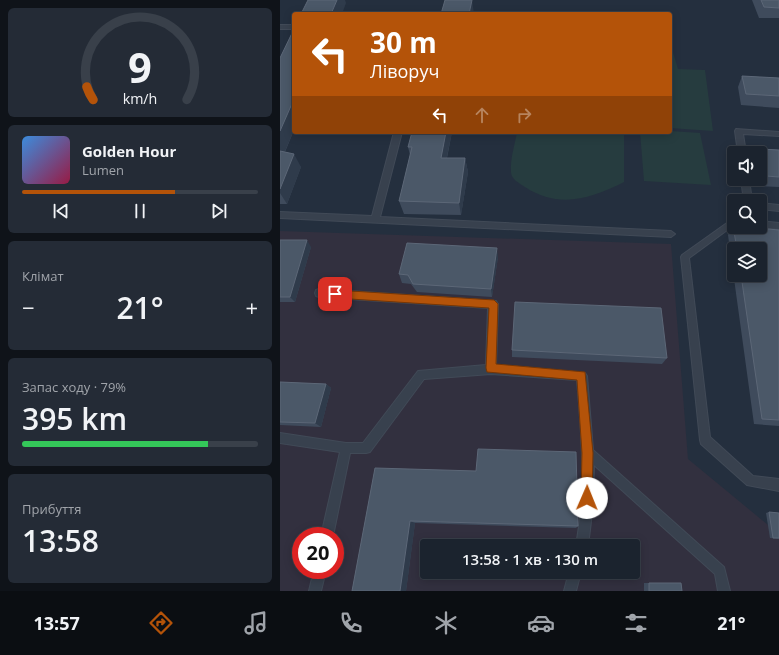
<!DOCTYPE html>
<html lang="uk">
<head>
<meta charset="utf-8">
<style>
	body { margin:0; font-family:"Open Sans",sans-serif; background:#242b36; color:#f1f3f6; height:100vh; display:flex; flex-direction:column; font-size:15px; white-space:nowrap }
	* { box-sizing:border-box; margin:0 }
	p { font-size:13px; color:#a0a4aa }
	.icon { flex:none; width:22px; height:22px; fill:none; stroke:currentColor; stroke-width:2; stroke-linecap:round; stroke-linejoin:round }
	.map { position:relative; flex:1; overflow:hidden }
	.panel { display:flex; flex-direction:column; gap:8px; padding:8px; background:#0f1319; width:280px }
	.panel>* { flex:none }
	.top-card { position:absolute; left:12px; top:12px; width:380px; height:122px; border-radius:4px; box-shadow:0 2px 10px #0003,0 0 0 1px #39404a; background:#b45309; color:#fff; overflow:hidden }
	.controls { position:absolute; left:447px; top:146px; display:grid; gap:8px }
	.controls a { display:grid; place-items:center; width:40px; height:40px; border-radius:4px; background:#1b232e; box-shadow:0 2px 10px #0003,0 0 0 1px #39404a; font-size:20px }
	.speed { position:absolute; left:12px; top:527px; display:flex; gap:8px; font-size:20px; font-weight:700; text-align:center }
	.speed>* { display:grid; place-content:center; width:52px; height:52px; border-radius:50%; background:#1b232e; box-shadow:0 2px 10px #0003,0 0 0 1px #39404a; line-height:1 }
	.speed .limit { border:6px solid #d22; background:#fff; color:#111 }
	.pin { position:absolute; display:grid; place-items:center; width:34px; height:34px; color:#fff; margin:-17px; border-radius:8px; box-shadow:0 2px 6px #0006 }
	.me { position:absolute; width:44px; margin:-22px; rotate:1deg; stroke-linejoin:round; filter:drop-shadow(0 0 3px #0008) }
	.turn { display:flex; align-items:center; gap:14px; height:84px; padding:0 12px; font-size:18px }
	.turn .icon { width:52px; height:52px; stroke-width:2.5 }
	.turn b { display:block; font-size:28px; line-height:34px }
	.lanes { display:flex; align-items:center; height:38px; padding:0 12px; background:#0003; justify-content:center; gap:20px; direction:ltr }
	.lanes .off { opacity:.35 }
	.big { font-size:30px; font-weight:600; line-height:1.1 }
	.panel .card { flex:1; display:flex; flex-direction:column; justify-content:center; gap:6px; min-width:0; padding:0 14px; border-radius:6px; background:#242b36 }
	.panel .dial { align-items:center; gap:0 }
	.dial svg { height:104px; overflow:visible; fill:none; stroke:#39404a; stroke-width:7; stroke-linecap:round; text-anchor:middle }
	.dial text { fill:#f1f3f6; stroke:none }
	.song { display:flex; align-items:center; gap:12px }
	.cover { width:48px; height:48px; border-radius:6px; background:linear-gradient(135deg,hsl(210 70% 55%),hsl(340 70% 35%)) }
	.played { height:4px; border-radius:2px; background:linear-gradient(90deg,#b45309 65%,#39404a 65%) }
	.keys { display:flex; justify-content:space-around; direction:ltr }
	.heat { display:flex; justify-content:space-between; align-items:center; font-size:22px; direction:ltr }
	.charge { height:6px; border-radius:3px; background:linear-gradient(90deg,#34c759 79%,#39404a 0) }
	.trip { position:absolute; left:140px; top:539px; width:220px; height:40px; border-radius:4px; background:#1b232e; box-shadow:0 2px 10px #0003,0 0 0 1px #39404a; font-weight:600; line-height:40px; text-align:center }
	.tabs { display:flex; height:64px; justify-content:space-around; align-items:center; background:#0b0e12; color:#a0a4aa }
	.tabs .icon { width:28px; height:28px }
	.tabs .current { color:#b45309 }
	.tabs b { font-size:18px; color:#f1f3f6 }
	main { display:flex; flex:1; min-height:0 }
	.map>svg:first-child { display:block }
</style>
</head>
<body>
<main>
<section class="panel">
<div class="card dial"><svg viewBox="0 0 100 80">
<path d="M14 69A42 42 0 1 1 86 69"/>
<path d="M14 69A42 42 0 0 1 9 59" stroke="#b45309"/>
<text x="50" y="56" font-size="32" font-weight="700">9</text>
<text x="50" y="72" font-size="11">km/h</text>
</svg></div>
<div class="card">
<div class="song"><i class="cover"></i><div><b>Golden Hour</b><p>Lumen</p></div></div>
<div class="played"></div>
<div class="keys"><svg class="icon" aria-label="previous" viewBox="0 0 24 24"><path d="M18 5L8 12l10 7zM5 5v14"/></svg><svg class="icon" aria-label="pause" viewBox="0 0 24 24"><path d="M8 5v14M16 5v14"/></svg><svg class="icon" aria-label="next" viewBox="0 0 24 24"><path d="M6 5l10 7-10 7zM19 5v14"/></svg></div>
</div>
<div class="card"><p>Клімат</p>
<div class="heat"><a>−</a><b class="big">21°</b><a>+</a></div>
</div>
<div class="card"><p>Запас ходу · 79%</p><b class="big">395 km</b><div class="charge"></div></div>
<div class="card"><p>Прибуття</p><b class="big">13:58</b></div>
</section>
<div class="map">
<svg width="499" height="591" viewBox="0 0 499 591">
	<rect width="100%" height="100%" fill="#242f3e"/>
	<path fill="#32303f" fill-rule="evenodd" d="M0 231 391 244 408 459 488 525 499 527V591H0ZM21 536H55V570H21ZM147 546H353V572H147Z"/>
	<g fill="#263c3f">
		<polygon points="390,42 398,69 425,70 433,131 390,128"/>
		<polygon points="390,131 420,133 431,185 364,181 360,132"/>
		<path d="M237 132H344V182C310 199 279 209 245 187 239 183 231 179 231 172 230 159 235 144 237 132Z"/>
	</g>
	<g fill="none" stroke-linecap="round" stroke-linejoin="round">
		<defs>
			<g id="service">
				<rect x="0" y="25" width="14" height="4"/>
				<polygon points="456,129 499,132 499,136 463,134 466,153 458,153 455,131"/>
				<polygon points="114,132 122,132 100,217 391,231 395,234 391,237 0,218 0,212 92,216"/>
				<polygon points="461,179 469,179 472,201 464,201"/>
				<polygon points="480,203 499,205 499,211 480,209"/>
				<polygon points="454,218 454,225 409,258 430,437 473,476 499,479 499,491 467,485 421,444 420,440 401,257 402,255"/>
				<polygon points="480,221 499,223 499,229 479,227"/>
				<path d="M39 289 216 301 218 304 216 365 305 373 307 376 313 450 444 567 450 591H438L435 574 314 465 313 505 308 546H296C306 491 302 436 297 380L211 374 144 379 90 452 86 453H70L53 536H41L60 452 0 443V433L66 443H83L138 371 206 365 208 308 39 297 36 296 35 293 36 290Z"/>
				<polygon points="34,570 46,570 41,591 29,591"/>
				<polygon points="289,572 301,572 296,591 284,591"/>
			</g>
		</defs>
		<use href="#service" stroke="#414a57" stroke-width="2"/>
		<use href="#service" fill="#38414e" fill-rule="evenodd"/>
	</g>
	<g fill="#3f4b5c" fill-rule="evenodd">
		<polygon points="472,0 499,0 499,18 479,18"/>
		<polygon points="14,29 14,130 5,152 21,167 7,204 0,204 0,58"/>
		<polygon points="462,76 499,78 499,108 461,105 458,87"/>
		<polygon points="172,132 167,158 185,158 188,172 181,215 124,214 119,201 130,155 128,147"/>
		<polygon points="480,149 499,150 499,187 479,186 478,179 480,179 480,153 478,153"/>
		<path d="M453 226 499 230V426L474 424 448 235ZM454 249H480V275H454Z"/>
		<polygon points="0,240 31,247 15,302 0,302"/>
		<polygon points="218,257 212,297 137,292 131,284 122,283 119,274"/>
		<polygon points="232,350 387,358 382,364 232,357"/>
		<polygon points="0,382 46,384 51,388 41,427 0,425"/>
		<polygon points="95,468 298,526 296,528 135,523 126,591 72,591"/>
		<polygon points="489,512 499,513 499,539 490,538 486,513"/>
		<polygon points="364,583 401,583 402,591 364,591"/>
	</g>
	<g fill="#2f3b4b">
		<polygon points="57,0 65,0 66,3 62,14 51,14"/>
		<polygon points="192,0 194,14 189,14"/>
		<polygon points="14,99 14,130 0,163 0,131"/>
		<polygon points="166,132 172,132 164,171 161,158"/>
		<polygon points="14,154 21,167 7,204 0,193 0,189"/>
		<polygon points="185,158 188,172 181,215 179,203"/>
		<polygon points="27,240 31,247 15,302 10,297"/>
		<polygon points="217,248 218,257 212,297 211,289"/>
		<polygon points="46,384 51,388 41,427 35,423"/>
		<polygon points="130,521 135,523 126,591 120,591"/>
	</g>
	<g fill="#4b5868" stroke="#5c6777">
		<polygon points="28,0 57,0 51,14 21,14"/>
		<polygon points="165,0 192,0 189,14 161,14"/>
		<polygon points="481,0 499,0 499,8 484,7"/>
		<polygon points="14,29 14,99 0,131 0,58"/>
		<polygon points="462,76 499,78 499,96 466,94"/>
		<polygon points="132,132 166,132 161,158 185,158 179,203 119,201 132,147 128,147"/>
		<polygon points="480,149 499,150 499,177 486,176"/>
		<polygon points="0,151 14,154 0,189"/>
		<polygon points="453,226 454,227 465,227 499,230 499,420 482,419 461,275 480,275 480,249 457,249"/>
		<polygon points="0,240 27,240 10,297 0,297"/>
		<polygon points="127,243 217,248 211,289 133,284 128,275 119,274"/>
		<polygon points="235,302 381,308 387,358 232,350"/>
		<polygon points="0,382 46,384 35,423 0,422"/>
		<polygon points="198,449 296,452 298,526 130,521 120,591 72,591 95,468 196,471"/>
		<polygon points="489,512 499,513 499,538 493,538"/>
		<polygon points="369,583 401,583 402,591 369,591"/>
	</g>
	<polygon fill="#b45309" stroke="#753606" points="55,290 214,300 218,304 216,364 305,372 313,453 312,498 311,502 307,503 303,502 301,498 302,453 297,380 207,372 206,368 209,308 55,298 50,294"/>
</svg>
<div class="controls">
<a><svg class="icon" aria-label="sound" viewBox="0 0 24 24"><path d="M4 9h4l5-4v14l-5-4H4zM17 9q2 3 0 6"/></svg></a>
<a><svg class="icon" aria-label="search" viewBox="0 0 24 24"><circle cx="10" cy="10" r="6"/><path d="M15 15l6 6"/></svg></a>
<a><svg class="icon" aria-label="layers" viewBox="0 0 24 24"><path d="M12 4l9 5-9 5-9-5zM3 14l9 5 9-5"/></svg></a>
</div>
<div class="speed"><div class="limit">20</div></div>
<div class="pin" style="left:55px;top:294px;background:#d93025"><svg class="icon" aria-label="arrive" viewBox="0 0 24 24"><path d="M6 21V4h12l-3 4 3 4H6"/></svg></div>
<svg class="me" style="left:307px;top:498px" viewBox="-20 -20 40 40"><circle r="19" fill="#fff"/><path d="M0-13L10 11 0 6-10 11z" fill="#b45309"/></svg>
<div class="trip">13:58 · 1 хв · 130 m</div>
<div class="top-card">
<div class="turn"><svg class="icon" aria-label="left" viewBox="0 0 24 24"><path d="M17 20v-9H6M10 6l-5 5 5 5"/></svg><div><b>30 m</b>Ліворуч</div></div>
<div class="lanes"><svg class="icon" aria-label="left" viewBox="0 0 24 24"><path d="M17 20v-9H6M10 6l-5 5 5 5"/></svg><svg class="icon off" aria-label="ahead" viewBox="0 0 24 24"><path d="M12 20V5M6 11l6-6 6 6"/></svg><svg class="icon off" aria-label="right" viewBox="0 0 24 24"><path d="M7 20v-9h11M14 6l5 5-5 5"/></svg></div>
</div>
</div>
</main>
<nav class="tabs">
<b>13:57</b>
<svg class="icon current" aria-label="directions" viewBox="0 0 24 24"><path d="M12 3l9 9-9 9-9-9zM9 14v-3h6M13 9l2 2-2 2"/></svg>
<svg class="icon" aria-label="music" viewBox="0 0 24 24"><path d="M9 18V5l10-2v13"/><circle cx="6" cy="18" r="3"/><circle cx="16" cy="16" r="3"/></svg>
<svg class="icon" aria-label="phone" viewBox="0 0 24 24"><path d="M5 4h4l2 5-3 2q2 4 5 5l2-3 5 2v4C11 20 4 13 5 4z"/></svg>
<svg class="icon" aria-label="climate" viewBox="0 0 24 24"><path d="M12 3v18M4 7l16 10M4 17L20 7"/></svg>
<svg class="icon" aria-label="car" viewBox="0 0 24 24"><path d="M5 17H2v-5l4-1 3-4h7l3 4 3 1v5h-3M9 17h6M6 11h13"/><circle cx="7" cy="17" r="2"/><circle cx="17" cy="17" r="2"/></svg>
<svg class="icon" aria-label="filters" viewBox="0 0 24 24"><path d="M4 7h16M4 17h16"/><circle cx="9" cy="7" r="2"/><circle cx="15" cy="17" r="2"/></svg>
<b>21°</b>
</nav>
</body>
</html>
